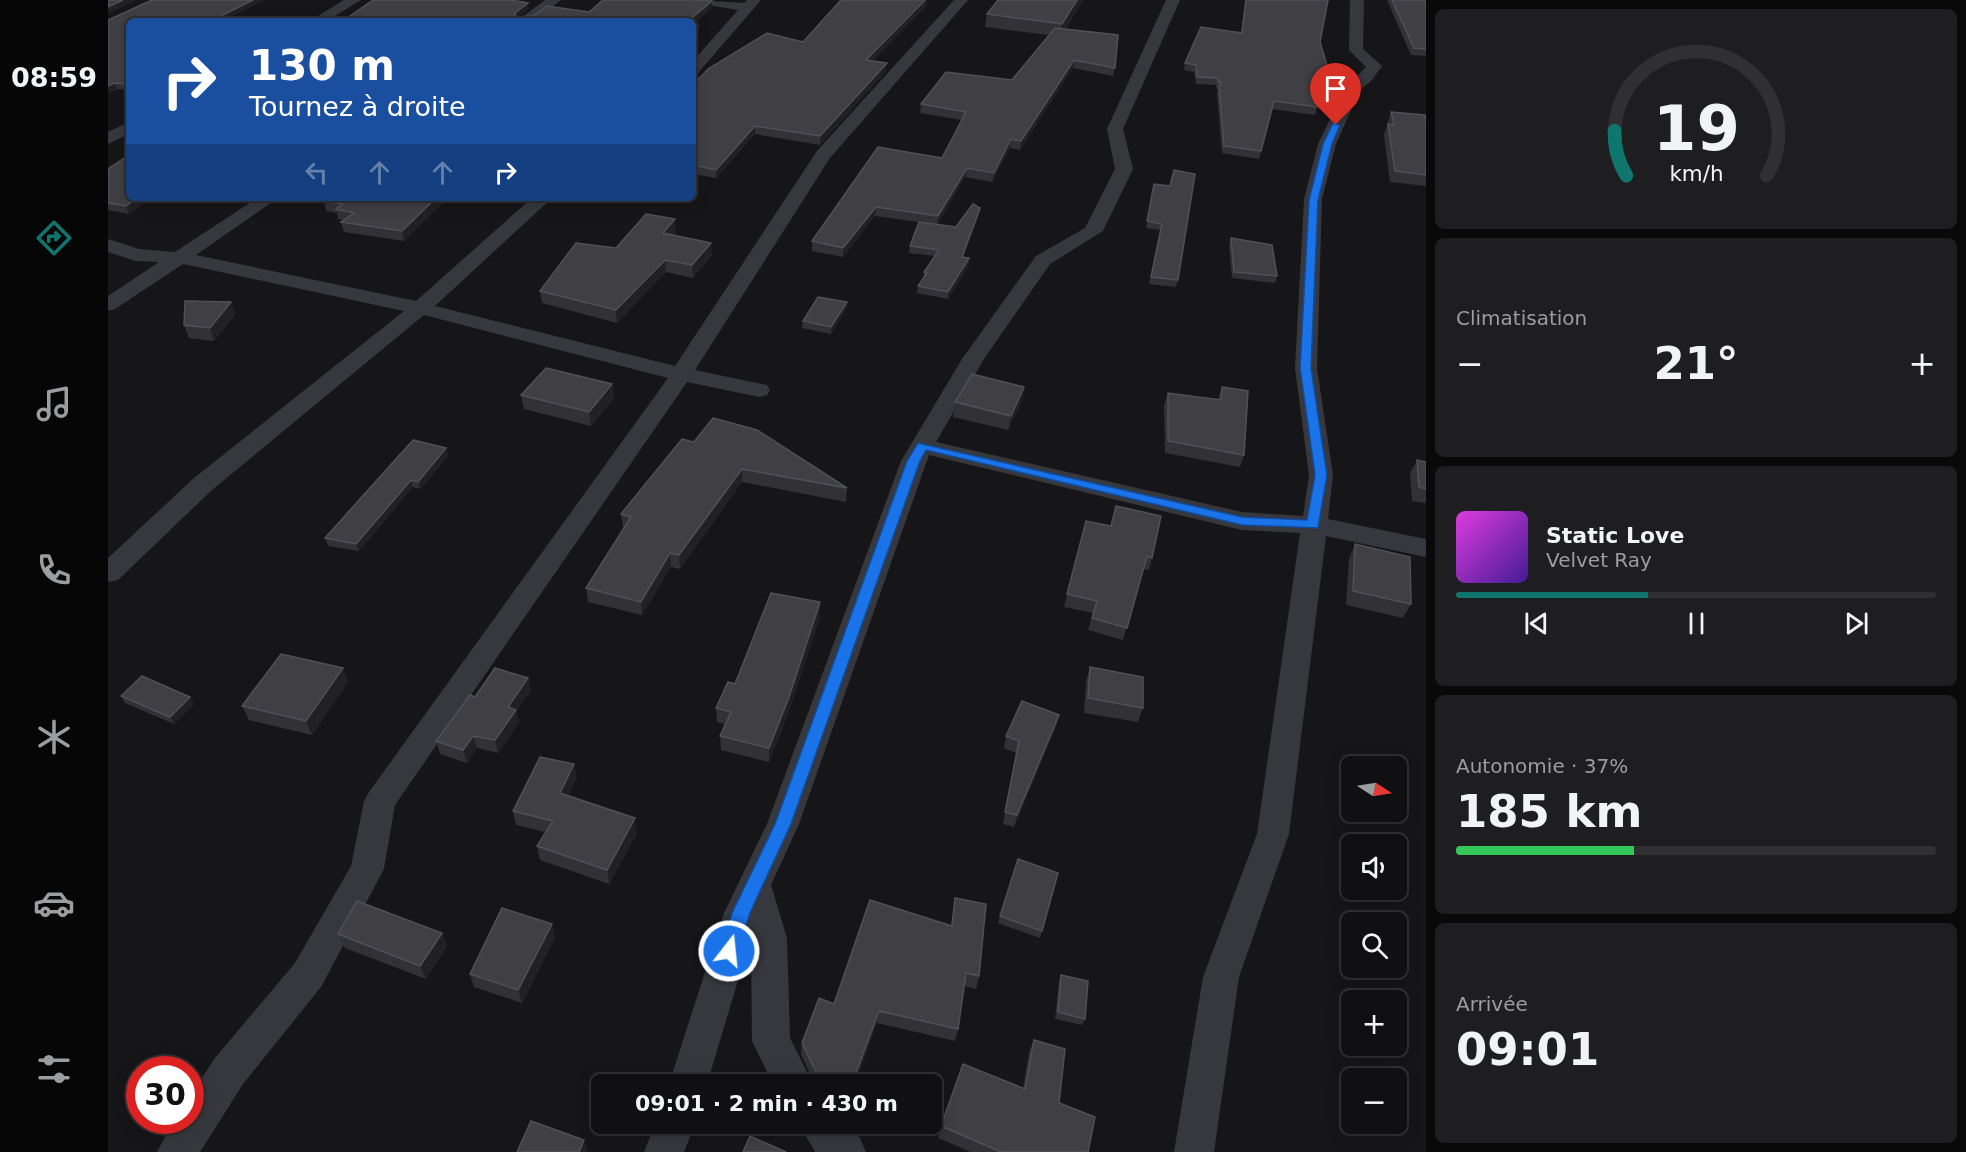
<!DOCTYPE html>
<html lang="fr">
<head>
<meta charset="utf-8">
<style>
	body { margin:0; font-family:"DejaVu Sans",sans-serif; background:#1e1e20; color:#f1f3f6; height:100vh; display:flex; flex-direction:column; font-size:22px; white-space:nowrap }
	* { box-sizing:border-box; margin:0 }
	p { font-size:20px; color:#9c9d9f }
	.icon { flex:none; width:33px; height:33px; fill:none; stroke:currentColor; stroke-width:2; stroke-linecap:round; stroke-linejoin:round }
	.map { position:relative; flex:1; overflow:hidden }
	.drawer { display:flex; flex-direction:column; gap:9px; padding:9px; background:#09090a; width:540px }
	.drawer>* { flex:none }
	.guide { position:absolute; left:18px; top:18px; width:570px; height:183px; border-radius:9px; box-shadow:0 3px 15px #0003,0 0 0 2px #303032; background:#1a4fa0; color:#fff; overflow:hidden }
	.needle { width:39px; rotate:102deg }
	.controls { position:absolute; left:1233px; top:756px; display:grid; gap:12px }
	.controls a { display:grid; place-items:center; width:66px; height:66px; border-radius:9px; background:#101012; box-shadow:0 3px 15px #0003,0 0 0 2px #303032; font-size:30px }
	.speed { position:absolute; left:18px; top:1056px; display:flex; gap:12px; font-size:30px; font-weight:700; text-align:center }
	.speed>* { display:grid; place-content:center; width:78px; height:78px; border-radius:50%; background:#101012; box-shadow:0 3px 15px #0003,0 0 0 2px #303032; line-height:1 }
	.speed .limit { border:9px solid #d22; background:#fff; color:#111 }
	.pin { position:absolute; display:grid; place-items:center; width:51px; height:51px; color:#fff; margin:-62px -26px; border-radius:50% 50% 50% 0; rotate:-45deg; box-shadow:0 0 6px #0007 }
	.pin .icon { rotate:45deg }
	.me { position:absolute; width:66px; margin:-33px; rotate:16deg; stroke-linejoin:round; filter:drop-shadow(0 0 4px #0008) }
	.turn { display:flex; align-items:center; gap:21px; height:126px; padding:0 24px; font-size:27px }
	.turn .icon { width:78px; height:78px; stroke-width:2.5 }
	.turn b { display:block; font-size:42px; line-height:51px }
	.lanes { display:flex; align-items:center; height:57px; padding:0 24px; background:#0003; justify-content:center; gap:30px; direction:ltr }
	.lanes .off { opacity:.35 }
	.big { font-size:45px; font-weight:800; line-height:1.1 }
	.drawer .widget { flex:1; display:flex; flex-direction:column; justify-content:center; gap:9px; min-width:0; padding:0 21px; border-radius:9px; background:#1e1e20 }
	.drawer .dial { align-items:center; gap:0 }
	.dial svg { height:156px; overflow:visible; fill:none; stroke:#303032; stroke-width:7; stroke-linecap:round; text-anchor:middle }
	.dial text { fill:#f1f3f6; stroke:none }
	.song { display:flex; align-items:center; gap:18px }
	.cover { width:72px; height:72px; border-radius:9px; background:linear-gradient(135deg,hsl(300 70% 55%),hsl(260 70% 35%)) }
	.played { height:6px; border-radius:3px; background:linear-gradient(90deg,#0f766e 40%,#303032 40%) }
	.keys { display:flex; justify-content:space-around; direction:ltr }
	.heat { display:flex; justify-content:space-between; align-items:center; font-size:33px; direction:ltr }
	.charge { height:9px; border-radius:4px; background:linear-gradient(90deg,#34c759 37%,#303032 0) }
	.trip { position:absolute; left:483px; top:1074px; width:351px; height:60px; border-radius:9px; background:#101012; box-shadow:0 3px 15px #0003,0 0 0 2px #303032; font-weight:800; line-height:60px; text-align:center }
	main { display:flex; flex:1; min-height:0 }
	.tab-bar { display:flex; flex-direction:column; width:108px; justify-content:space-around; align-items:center; background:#060607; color:#9c9d9f }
	.tab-bar .icon { width:42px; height:42px }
	.tab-bar .current { color:#0f766e }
	.tab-bar b { font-size:27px; color:#f1f3f6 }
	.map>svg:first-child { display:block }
</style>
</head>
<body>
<main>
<nav class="tab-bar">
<b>08:59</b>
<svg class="icon current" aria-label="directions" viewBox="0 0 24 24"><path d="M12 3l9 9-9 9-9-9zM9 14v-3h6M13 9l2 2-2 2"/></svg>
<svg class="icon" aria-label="music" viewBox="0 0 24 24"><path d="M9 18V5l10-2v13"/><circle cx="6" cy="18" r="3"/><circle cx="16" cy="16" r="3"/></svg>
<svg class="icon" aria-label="phone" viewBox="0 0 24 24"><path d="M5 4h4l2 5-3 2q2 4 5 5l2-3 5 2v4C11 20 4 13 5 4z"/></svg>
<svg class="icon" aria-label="climate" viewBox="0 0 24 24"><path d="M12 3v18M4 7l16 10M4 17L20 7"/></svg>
<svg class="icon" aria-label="car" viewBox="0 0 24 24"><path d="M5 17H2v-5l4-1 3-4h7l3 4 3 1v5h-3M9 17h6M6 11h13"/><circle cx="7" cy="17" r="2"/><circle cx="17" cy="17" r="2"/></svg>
<svg class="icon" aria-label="filters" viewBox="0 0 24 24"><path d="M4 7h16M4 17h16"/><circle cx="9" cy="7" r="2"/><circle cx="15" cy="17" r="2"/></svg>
</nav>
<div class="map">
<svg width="1318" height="1152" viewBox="0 0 1318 1152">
	<rect width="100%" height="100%" fill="#161618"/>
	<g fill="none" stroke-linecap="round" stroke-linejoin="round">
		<g fill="#37383d" fill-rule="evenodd">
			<polygon points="236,0 253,0 219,21 202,21"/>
			<polygon points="437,0 453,0 425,21 409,21"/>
			<polygon points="587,0 636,3 639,0 653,0 590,73 585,75 585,61 630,10 594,4"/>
			<polygon points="846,0 860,0 722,158 587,370 659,385 662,390 659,395 651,397 579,382 287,805 276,869 213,987 135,1084 92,1152 49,1152 66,1120 82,1120 82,1096 107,1058 187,963 243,866 256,801 261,792 560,378 316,315 104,490 10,580 0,582 0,558 86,478 296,311 75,264 7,309 0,311 0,296 51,262 28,261 0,252 0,239 31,249 67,252 149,198 170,198 88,255 308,301 424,198 444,198 327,306 567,366 709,151"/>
			<polygon points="1058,0 1072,0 1015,129 1025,169 995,231 942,264 876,359 828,442 1134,512 1195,516 1201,475 1187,368 1196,199 1210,144 1237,88 1258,67 1241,50 1242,0 1256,0 1255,49 1274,66 1264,80 1252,90 1228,144 1214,199 1209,368 1225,475 1220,519 1318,539 1318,557 1218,536 1181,834 1131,977 1106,1152 1066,1152 1095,977 1149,834 1192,533 1134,530 821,455 691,824 663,885 679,938 682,1038 705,1084 665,1084 644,1041 643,937 599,1084 561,1084 616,913 659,824 793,461 854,359 928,256 977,228 1007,169 999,129"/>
			<polygon points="21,122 21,134 0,144 0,132"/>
			<polygon points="547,1124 587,1124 576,1152 536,1152"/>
			<polygon points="691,1124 735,1124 752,1138 758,1152 707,1152"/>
		</g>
	</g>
	<g fill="#323236">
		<polygon points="733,0 819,0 819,5 764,61 778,71 712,145 647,134 608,178 585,174 585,85 695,42"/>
		<polygon points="890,0 975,0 957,30 1007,68 1005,76 965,68 912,150 902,148 884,182 857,177 829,225 848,227 872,208 871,214 855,257 861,258 861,265 840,299 809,293 810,286 815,278 816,272 827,256 801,253 802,246 811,222 767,216 735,257 704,251 704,241 834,158 854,120 812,113 813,104 904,80 941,35 877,27 879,14"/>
		<polygon points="1137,0 1220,0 1212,42 1220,69 1217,76 1212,75 1209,107 1207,115 1164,109 1151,159 1114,153 1109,94 1110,89 1108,89 1108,85 1088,84 1086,72 1076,70 1077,63 1133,33"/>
		<polygon points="1279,0 1318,0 1318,56 1303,55"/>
		<polygon points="21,21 21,90 9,89 0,93"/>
		<polygon points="1283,112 1318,124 1318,186 1282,182 1276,135"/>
		<polygon points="21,155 21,214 0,210 0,169"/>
		<polygon points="1046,184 1070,280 1068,287 1041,284 1052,230 1038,228"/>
		<polygon points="340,198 296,241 236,232 233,222 236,220 230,219 229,213 218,211 216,201"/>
		<polygon points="568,232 565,235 604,255 585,278 558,272 509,323 434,303 432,291 508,248"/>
		<polygon points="1123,238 1169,276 1167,283 1124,278 1121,245"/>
		<polygon points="123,302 127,315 106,341 81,338 76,325"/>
		<polygon points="739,302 738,309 723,334 694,328 695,321"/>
		<polygon points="504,384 506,398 483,426 416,409 413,395"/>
		<polygon points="916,387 914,401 900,430 845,417 847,402"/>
		<polygon points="1114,387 1136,455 1132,467 1057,453 1056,405 1060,393 1110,399"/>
		<polygon points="574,439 739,488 738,502 634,482 572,569 563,567 534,615 480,602 478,588 516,528 515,527 513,514"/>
		<polygon points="338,448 340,456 312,489 305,487 251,551 220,546 217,538"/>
		<polygon points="1309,460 1318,462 1318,503 1304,501 1302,473"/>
		<polygon points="978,521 1044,558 1041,570 1035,569 1015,640 980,630 985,613 956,607"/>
		<polygon points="1247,544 1303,604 1295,618 1238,605 1241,559"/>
		<polygon points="712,602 712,617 681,711 661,762 613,750 612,736 617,724 609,722 608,708 627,684"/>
		<polygon points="982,667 1035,708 1030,722 976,713 978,682"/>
		<polygon points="235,668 240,682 204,735 141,720 134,706"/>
		<polygon points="420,678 423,691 408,711 411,722 390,753 369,748 359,763 332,754 328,741 367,697"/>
		<polygon points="13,696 82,697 86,704 66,724 17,703"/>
		<polygon points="951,715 948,727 906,827 895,824 908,753 896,748 898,736"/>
		<polygon points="466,764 469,778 460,796 529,833 501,884 432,860 429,846 437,832 408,825 405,811"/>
		<polygon points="950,873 932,938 890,923 892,916"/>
		<polygon points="847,898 871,976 868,989 856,986 850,1029 847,1041 769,1023 747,1084 707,1084 693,1055 694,1043 726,1004 843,926"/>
		<polygon points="334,933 339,946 318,979 237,948 230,934"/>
		<polygon points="447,937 414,1003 366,987 362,974"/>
		<polygon points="953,975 977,1019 974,1025 947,1019 951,982"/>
		<polygon points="926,1040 951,1103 980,1152 863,1152 830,1138 833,1126 915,1088 921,1052"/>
	</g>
	<g fill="#212124">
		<polygon points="15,0 29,0 0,14 0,7"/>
		<polygon points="145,0 157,0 115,21 103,21"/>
		<polygon points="817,0 819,0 819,5 758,68 758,60"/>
		<polygon points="969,0 975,0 952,37 954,24"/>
		<polygon points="604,1 604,8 585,24 585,21 580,21"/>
		<polygon points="420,3 421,9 408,19 407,13"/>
		<polygon points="590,26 591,33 585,38 585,31"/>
		<polygon points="966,60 965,68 912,150 913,141"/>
		<polygon points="779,63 778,71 712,145 712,136"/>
		<polygon points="7,83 9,89 0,93 0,86"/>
		<polygon points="647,126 647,134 608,178 608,170"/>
		<polygon points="903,139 902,148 884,182 886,173"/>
		<polygon points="859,168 857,177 829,225 830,216"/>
		<polygon points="29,198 43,198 21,214 18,206"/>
		<polygon points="328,198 340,198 296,241 294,231"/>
		<polygon points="768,207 767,216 735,257 735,248"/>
		<polygon points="872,208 871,214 853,264 854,257"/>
		<polygon points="567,219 568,232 556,246 555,233"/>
		<polygon points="603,243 604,255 585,278 584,265"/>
		<polygon points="861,258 861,265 840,299 840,292"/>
		<polygon points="557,260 558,272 509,323 508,310"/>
		<polygon points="123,302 127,315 106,341 102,328"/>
		<polygon points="739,302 738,309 723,334 723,327"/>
		<polygon points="504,384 506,398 483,426 481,412"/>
		<polygon points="916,387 914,401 900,430 903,416"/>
		<polygon points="338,448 340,456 312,489 310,482"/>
		<polygon points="634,469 634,482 572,569 571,555"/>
		<polygon points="303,480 305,487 251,551 248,544"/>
		<polygon points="562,553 563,567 534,615 533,602"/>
		<polygon points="712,602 712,617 681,711 661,762 661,748"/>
		<polygon points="235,668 240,682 204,735 198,721"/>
		<polygon points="420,678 423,691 408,711 411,722 390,753 387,740 400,707"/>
		<polygon points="82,697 86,704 66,724 62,717"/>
		<polygon points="951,715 948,727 906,827 909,815"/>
		<polygon points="365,736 369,748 359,763 355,750"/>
		<polygon points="466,764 469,778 455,807 452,793"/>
		<polygon points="527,818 529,833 501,884 499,870"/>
		<polygon points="444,924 447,937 414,1003 410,990"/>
		<polygon points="334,933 339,946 318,979 312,966"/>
		<polygon points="771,1011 769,1023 747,1084 744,1084"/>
		<polygon points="476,1140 479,1152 471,1152"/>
	</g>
	<g fill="#3f3f44" stroke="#4f5156" stroke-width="1.5">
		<polygon points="0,0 15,0 0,7"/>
		<polygon points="44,0 145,0 103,21 21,21 21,84 7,83 0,86 0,20"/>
		<polygon points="265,0 403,0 420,3 407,13 408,17 425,16 439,6 481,12 495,0 596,0 604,1 580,21 235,21"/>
		<polygon points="733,0 817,0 758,60 779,63 712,136 647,126 608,170 585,165 585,85 600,69 659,33 695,42"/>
		<polygon points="890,0 969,0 954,24 879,14"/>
		<polygon points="1138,0 1220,0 1212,42 1220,69 1213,68 1209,107 1166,101 1153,151 1116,146 1111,87 1113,82 1110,82 1110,78 1089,77 1088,65 1077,63 1093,27 1134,33"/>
		<polygon points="1284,0 1318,0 1318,49 1306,48"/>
		<polygon points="585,25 590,26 585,31"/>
		<polygon points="947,28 1010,35 1007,68 966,60 913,141 903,139 886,173 859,168 830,216 768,207 735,248 704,241 770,147 834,158 858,112 813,104 838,72 904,80"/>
		<polygon points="1283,112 1317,115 1318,124 1318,175 1287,171 1280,124 1286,125"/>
		<polygon points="21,155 21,198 29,198 18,206 0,203 0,169"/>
		<polygon points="1066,170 1087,174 1070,280 1043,277 1054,224 1039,221 1046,184 1062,186"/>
		<polygon points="220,198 328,198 294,231 233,222 246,213 228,209 234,204 216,201"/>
		<polygon points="865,204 872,208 854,257 861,258 840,292 810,286 819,273 816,272 831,250 802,246 811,222 848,227"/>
		<polygon points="538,214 567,219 555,233 603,243 584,265 557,260 508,310 432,291 468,243 508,248"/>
		<polygon points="1123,238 1164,245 1169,276 1126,272"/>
		<polygon points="710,297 739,302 723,327 695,321"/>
		<polygon points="77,301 123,302 102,328 76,325"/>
		<polygon points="438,368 504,384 481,412 413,395"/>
		<polygon points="864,374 916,387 903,416 847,402"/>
		<polygon points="1114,387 1140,391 1136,455 1060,441 1060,393 1113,400"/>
		<polygon points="605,418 649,430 739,488 634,469 571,555 562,553 533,602 478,588 523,517 513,514 574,439 586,442"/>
		<polygon points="305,440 338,448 310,482 303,480 248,544 217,538"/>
		<polygon points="1309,460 1318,462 1318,489 1311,487"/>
		<polygon points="1008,506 1053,516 1044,558 1039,556 1019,628 984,618 989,601 959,594 978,521 1003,526"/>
		<polygon points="1247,544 1302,557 1303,604 1245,591"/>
		<polygon points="663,593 712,602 681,697 661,748 612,736 623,712 608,708 620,682 627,684"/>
		<polygon points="173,654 235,668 198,721 134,706"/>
		<polygon points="982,667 1035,677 1035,708 980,698"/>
		<polygon points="387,668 420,678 400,707 408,710 387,740 365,736 355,750 328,741 362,695 367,697"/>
		<polygon points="34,676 82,697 62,717 13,696"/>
		<polygon points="914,701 951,715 909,815 897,812 911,741 898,736"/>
		<polygon points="432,757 466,764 452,793 527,818 499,870 429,846 445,821 405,811"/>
		<polygon points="910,859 950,873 934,931 892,916"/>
		<polygon points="847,898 878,904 871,976 858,973 850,1029 771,1011 744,1084 741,1084 708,1072 694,1043 711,998 726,1004 762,900 844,926"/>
		<polygon points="249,901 334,933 312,966 230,934"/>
		<polygon points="394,908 444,924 410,990 362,974"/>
		<polygon points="953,975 980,981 977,1019 950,1012"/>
		<polygon points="926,1040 957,1049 951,1103 987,1117 980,1152 893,1152 833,1126 855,1064 917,1089"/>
		<polygon points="423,1121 476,1140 471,1152 409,1152"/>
		<polygon points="642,1136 678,1152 635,1152"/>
	</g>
	<polygon fill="#1a73e8" stroke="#114b97" stroke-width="1.5" points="1225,123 1232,125 1224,144 1210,200 1203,368 1219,475 1210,528 1134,525 818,450 812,461 683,824 642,913 628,957 621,960 615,957 612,951 624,913 667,824 799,461 810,443 1134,517 1199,520 1207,475 1192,368 1201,200 1215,144"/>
</svg>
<div class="controls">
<a><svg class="needle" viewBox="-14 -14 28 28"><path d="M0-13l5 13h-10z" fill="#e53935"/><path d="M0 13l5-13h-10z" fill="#9c9d9f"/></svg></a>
<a><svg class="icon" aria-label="sound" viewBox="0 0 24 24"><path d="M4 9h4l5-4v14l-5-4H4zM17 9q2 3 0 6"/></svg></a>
<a><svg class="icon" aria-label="search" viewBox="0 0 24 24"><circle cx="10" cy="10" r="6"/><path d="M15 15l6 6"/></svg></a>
<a>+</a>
<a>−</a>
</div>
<div class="speed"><div class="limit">30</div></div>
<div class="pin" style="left:1228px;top:125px;background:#d93025"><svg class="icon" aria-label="arrive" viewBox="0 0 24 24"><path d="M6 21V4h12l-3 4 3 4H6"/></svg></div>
<svg class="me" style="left:621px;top:951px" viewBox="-20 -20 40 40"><circle r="17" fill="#1a73e8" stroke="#fff" stroke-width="3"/><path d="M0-11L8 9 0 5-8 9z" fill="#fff"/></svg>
<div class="trip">09:01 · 2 min · 430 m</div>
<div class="guide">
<div class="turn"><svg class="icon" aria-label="right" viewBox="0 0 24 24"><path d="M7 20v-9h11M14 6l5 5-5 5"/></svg><div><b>130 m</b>Tournez à droite</div></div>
<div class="lanes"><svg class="icon off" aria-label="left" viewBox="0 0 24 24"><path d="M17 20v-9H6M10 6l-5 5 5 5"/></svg><svg class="icon off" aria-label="ahead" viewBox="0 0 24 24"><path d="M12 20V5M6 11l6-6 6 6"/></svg><svg class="icon off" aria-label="ahead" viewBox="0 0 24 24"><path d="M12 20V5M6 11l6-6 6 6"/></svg><svg class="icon" aria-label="right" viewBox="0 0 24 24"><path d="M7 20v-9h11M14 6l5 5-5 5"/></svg></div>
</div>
</div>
<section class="drawer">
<div class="widget dial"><svg viewBox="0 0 100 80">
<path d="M14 69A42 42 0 1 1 86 69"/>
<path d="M14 69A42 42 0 0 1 8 46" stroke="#0f766e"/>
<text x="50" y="56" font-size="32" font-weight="700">19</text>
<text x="50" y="72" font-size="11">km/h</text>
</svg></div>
<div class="widget"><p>Climatisation</p>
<div class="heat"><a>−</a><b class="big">21°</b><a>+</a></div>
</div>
<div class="widget">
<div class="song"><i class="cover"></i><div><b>Static Love</b><p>Velvet Ray</p></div></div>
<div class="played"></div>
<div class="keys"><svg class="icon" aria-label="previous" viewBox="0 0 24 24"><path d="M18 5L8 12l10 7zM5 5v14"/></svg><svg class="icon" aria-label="pause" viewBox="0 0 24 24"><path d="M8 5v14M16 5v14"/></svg><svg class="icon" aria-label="next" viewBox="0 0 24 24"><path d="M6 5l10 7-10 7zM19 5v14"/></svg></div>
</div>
<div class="widget"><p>Autonomie · 37%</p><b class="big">185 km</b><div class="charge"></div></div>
<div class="widget"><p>Arrivée</p><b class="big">09:01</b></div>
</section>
</main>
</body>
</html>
